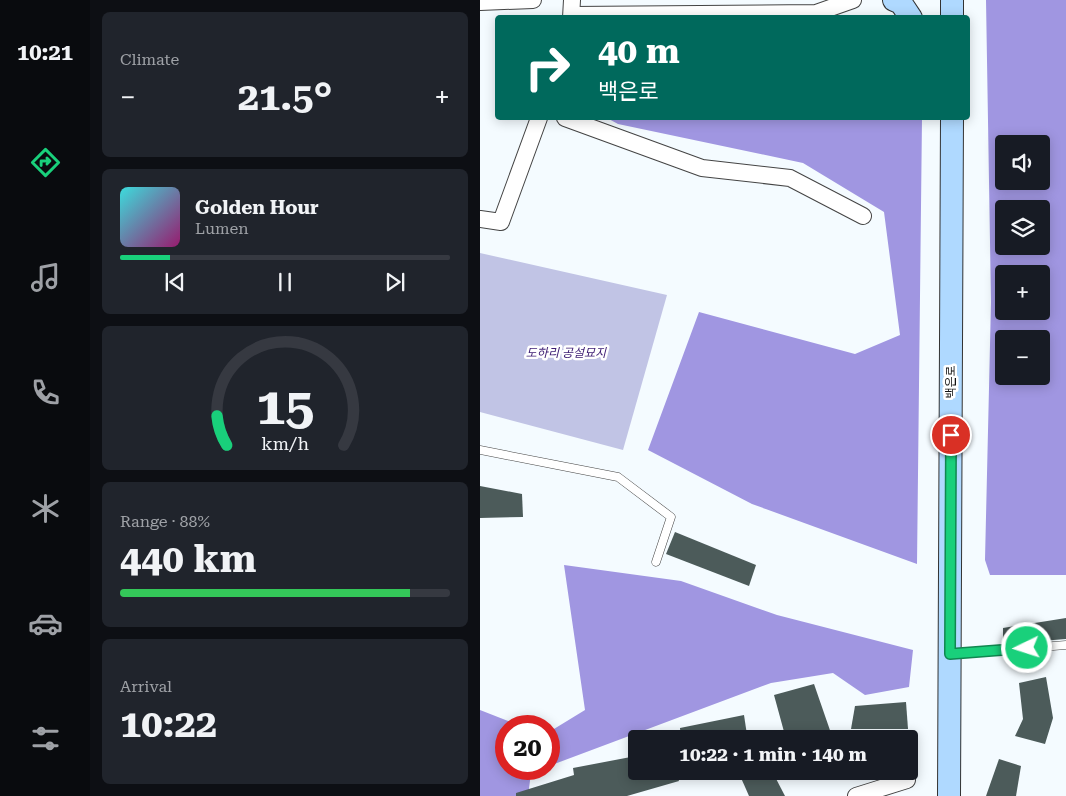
<!DOCTYPE html>
<html lang="en">
<head>
<meta charset="utf-8">
<style>
	body { margin:0; font-family:"Roboto Serif","Noto Sans KR",serif; background:#20242c; color:#f1f3f6; height:100vh; display:flex; flex-direction:column; font-size:19px; white-space:nowrap }
	* { box-sizing:border-box; margin:0 }
	p { font-size:16px; color:#9ea1a6 }
	.icon { flex:none; width:28px; height:28px; fill:none; stroke:currentColor; stroke-width:2; stroke-linecap:round; stroke-linejoin:round }
	.map { position:relative; flex:1; overflow:hidden }
	.side { display:flex; flex-direction:column; gap:12px; padding:12px; background:#0d0f14; width:390px }
	.side>* { flex:none }
	.hud { position:absolute; left:15px; top:15px; width:475px; height:105px; border-radius:5px; box-shadow:0 2px 12px #0003; background:#00695c; color:#fff; overflow:hidden }
	.controls { position:absolute; left:515px; top:135px; display:grid; gap:10px }
	.controls a { display:grid; place-items:center; width:55px; height:55px; border-radius:5px; background:#171b24; box-shadow:0 2px 12px #0003; font-size:25px }
	.speed { position:absolute; left:15px; top:715px; display:flex; gap:10px; font-size:25px; font-weight:700; text-align:center }
	.speed>* { display:grid; place-content:center; width:65px; height:65px; border-radius:50%; background:#171b24; box-shadow:0 2px 12px #0003; line-height:1 }
	.speed .limit { border:8px solid #d22; background:#fff; color:#111 }
	.pin { position:absolute; display:grid; place-items:center; width:42px; height:42px; color:#fff; margin:-21px; border:2px solid #fff; border-radius:50%; box-shadow:0 1px 5px #0007 }
	.me { position:absolute; width:55px; margin:-28px; rotate:266deg; stroke-linejoin:round; filter:drop-shadow(0 0 4px #0008) }
	.turn { display:flex; align-items:center; gap:18px; height:105px; padding:0 20px; font-size:22px }
	.turn .icon { width:65px; height:65px; stroke-width:2.5 }
	.turn b { display:block; font-size:35px; line-height:42px }
	.big { font-size:38px; font-weight:700; line-height:1.1 }
	.side .card { flex:1; display:flex; flex-direction:column; justify-content:center; gap:8px; min-width:0; padding:0 18px; border-radius:8px; background:#20242c }
	.side .dial { align-items:center; gap:0 }
	.dial svg { height:130px; overflow:visible; fill:none; stroke:#363941; stroke-width:7; stroke-linecap:round; text-anchor:middle }
	.dial text { fill:#f1f3f6; stroke:none }
	.song { display:flex; align-items:center; gap:15px }
	.cover { width:60px; height:60px; border-radius:8px; background:linear-gradient(135deg,hsl(180 70% 55%),hsl(320 70% 35%)) }
	.played { height:5px; border-radius:2px; background:linear-gradient(90deg,#19d07b 15%,#363941 15%) }
	.keys { display:flex; justify-content:space-around; direction:ltr }
	.heat { display:flex; justify-content:space-between; align-items:center; font-size:28px; direction:ltr }
	.charge { height:8px; border-radius:4px; background:linear-gradient(90deg,#34c759 88%,#363941 0) }
	.trip { position:absolute; left:148px; top:730px; width:290px; height:50px; border-radius:5px; background:#171b24; box-shadow:0 2px 12px #0003; font-weight:700; line-height:50px; text-align:center }
	main { display:flex; flex:1; min-height:0 }
	.tabs { display:flex; flex-direction:column; width:90px; justify-content:space-around; align-items:center; background:#090b0e; color:#9ea1a6 }
	.tabs .icon { width:35px; height:35px }
	.tabs .selected { color:#19d07b }
	.tabs b { font-size:22px; color:#f1f3f6 }
	.map>svg:first-child { display:block }
</style>
</head>
<body>
<main>
<nav class="tabs">
<b>10:21</b>
<svg class="icon selected" aria-label="directions" viewBox="0 0 24 24"><path d="M12 3l9 9-9 9-9-9zM9 14v-3h6M13 9l2 2-2 2"/></svg>
<svg class="icon" aria-label="music" viewBox="0 0 24 24"><path d="M9 18V5l10-2v13"/><circle cx="6" cy="18" r="3"/><circle cx="16" cy="16" r="3"/></svg>
<svg class="icon" aria-label="phone" viewBox="0 0 24 24"><path d="M5 4h4l2 5-3 2q2 4 5 5l2-3 5 2v4C11 20 4 13 5 4z"/></svg>
<svg class="icon" aria-label="climate" viewBox="0 0 24 24"><path d="M12 3v18M4 7l16 10M4 17L20 7"/></svg>
<svg class="icon" aria-label="car" viewBox="0 0 24 24"><path d="M5 17H2v-5l4-1 3-4h7l3 4 3 1v5h-3M9 17h6M6 11h13"/><circle cx="7" cy="17" r="2"/><circle cx="17" cy="17" r="2"/></svg>
<svg class="icon" aria-label="filters" viewBox="0 0 24 24"><path d="M4 7h16M4 17h16"/><circle cx="9" cy="7" r="2"/><circle cx="15" cy="17" r="2"/></svg>
</nav>
<section class="side">
<div class="card"><p>Climate</p>
<div class="heat"><a>−</a><b class="big">21.5°</b><a>+</a></div>
</div>
<div class="card">
<div class="song"><i class="cover"></i><div><b>Golden Hour</b><p>Lumen</p></div></div>
<div class="played"></div>
<div class="keys"><svg class="icon" aria-label="previous" viewBox="0 0 24 24"><path d="M18 5L8 12l10 7zM5 5v14"/></svg><svg class="icon" aria-label="pause" viewBox="0 0 24 24"><path d="M8 5v14M16 5v14"/></svg><svg class="icon" aria-label="next" viewBox="0 0 24 24"><path d="M6 5l10 7-10 7zM19 5v14"/></svg></div>
</div>
<div class="card dial"><svg viewBox="0 0 100 80">
<path d="M14 69A42 42 0 1 1 86 69"/>
<path d="M14 69A42 42 0 0 1 8 51" stroke="#19d07b"/>
<text x="50" y="56" font-size="32" font-weight="700">15</text>
<text x="50" y="72" font-size="11">km/h</text>
</svg></div>
<div class="card"><p>Range · 88%</p><b class="big">440 km</b><div class="charge"></div></div>
<div class="card"><p>Arrival</p><b class="big">10:22</b></div>
</section>
<div class="map">
<svg width="586" height="796" viewBox="0 0 586 796">
	<rect width="100%" height="100%" fill="#f4fbff"/>
	<g fill="#a096e1" fill-rule="evenodd">
		<path d="M506 0H586V575H510L505 560 511 302ZM524 144H561V181H524ZM524 209H561V246H524ZM524 274H561V311H524ZM524 339H561V376H524Z"/>
		<polygon points="127,118 442,118 437,564 272,504 168,450 219,312 375,354 420,335 404,212 323,163 138,124"/>
		<polygon points="84,565 201,581 297,615 433,650 429,687 385,695 353,673 291,683 69,766 69,732 105,710"/>
		<polygon points="0,710 41,726 26,726 26,769 61,769 51,773 48,796 0,796"/>
	</g>
	<polygon fill="#c1c4e5" points="0,253 187,295 143,450 0,412"/>
	<g fill="#4c5b5a">
		<polygon points="0,486 42,494 43,517 0,518"/>
		<polygon points="195,532 276,565 269,586 186,554"/>
		<polygon points="586,618 586,639 523,644 523,628"/>
		<polygon points="566,677 573,718 565,744 535,736 543,719 539,683"/>
		<polygon points="334,684 353,739 306,739 294,695"/>
		<polygon points="426,702 428,729 371,729 375,706"/>
		<polygon points="264,715 267,735 254,739 201,739 200,728"/>
		<polygon points="156,756 156,771 196,771 199,781 147,796 36,796 36,793 94,775 93,768"/>
		<polygon points="519,759 541,766 536,796 506,796"/>
		<polygon points="258,771 292,771 305,796 269,796"/>
	</g>
	<g fill="none" stroke-linecap="round" stroke-linejoin="round">
		<defs>
			<g id="lane">
				<polyline points="0,450 138,477 191,517 176,562"/>
				<polyline points="471,654 586,645"/>
			</g>
			<g id="street">
				<polyline points="0,2 53,0"/>
				<polyline points="92,15 336,13 373,0"/>
				<polyline points="91,18 92,0"/>
				<polyline points="85,118 222,168 310,178 383,216"/>
				<polyline points="0,219 21,222 59,118"/>
				<polyline points="376,796 427,780"/>
			</g>
			<g id="secondary">
				<polyline points="414,0 421,3 431,18"/>
				<polyline points="472,18 472,0"/>
				<polyline points="469,796 472,118"/>
			</g>
		</defs>
		<use href="#lane" stroke="#444" stroke-width="9"/>
		<use href="#street" stroke="#444" stroke-width="18"/>
		<use href="#secondary" stroke="#333" stroke-width="24"/>
		<use href="#lane" stroke="#fff" stroke-width="8"/>
		<use href="#street" stroke="#fff" stroke-width="16"/>
		<use href="#secondary" stroke="#afd9ff" stroke-width="22"/>
	</g>
	<g fill="none" stroke-linecap="round" stroke-linejoin="round">
		<defs>
			<polyline id="route" points="471,435 470,654 547,648"/>
		</defs>
		<use href="#route" stroke="#108750" stroke-width="12"/>
		<use href="#route" stroke="#19d07b" stroke-width="9"/>
	</g>
	<g text-anchor="middle" stroke-width="5" stroke-linejoin="round" paint-order="stroke">
		<g font-size="12" font-style="italic" fill="#3a1971" stroke="#fff">
			<text x="86" y="357">도하리 공설묘지</text>
		</g>
		<g font-size="12" fill="#111" stroke="#fff">
			<text transform="translate(471 382) rotate(-90)" y="4">백은로</text>
		</g>
	</g>
</svg>
<div class="controls">
<a><svg class="icon" aria-label="sound" viewBox="0 0 24 24"><path d="M4 9h4l5-4v14l-5-4H4zM17 9q2 3 0 6"/></svg></a>
<a><svg class="icon" aria-label="layers" viewBox="0 0 24 24"><path d="M12 4l9 5-9 5-9-5zM3 14l9 5 9-5"/></svg></a>
<a>+</a>
<a>−</a>
</div>
<div class="speed"><div class="limit">20</div></div>
<div class="pin" style="left:471px;top:435px;background:#d93025"><svg class="icon" aria-label="arrive" viewBox="0 0 24 24"><path d="M6 21V4h12l-3 4 3 4H6"/></svg></div>
<svg class="me" style="left:547px;top:648px" viewBox="-20 -20 40 40"><circle r="17" fill="#19d07b" stroke="#fff" stroke-width="3"/><path d="M0-11L8 9 0 5-8 9z" fill="#fff"/></svg>
<div class="trip">10:22 · 1 min · 140 m</div>
<div class="hud">
<div class="turn"><svg class="icon" aria-label="right" viewBox="0 0 24 24"><path d="M7 20v-9h11M14 6l5 5-5 5"/></svg><div><b>40 m</b>백은로</div></div>
</div>
</div>
</main>
</body>
</html>
